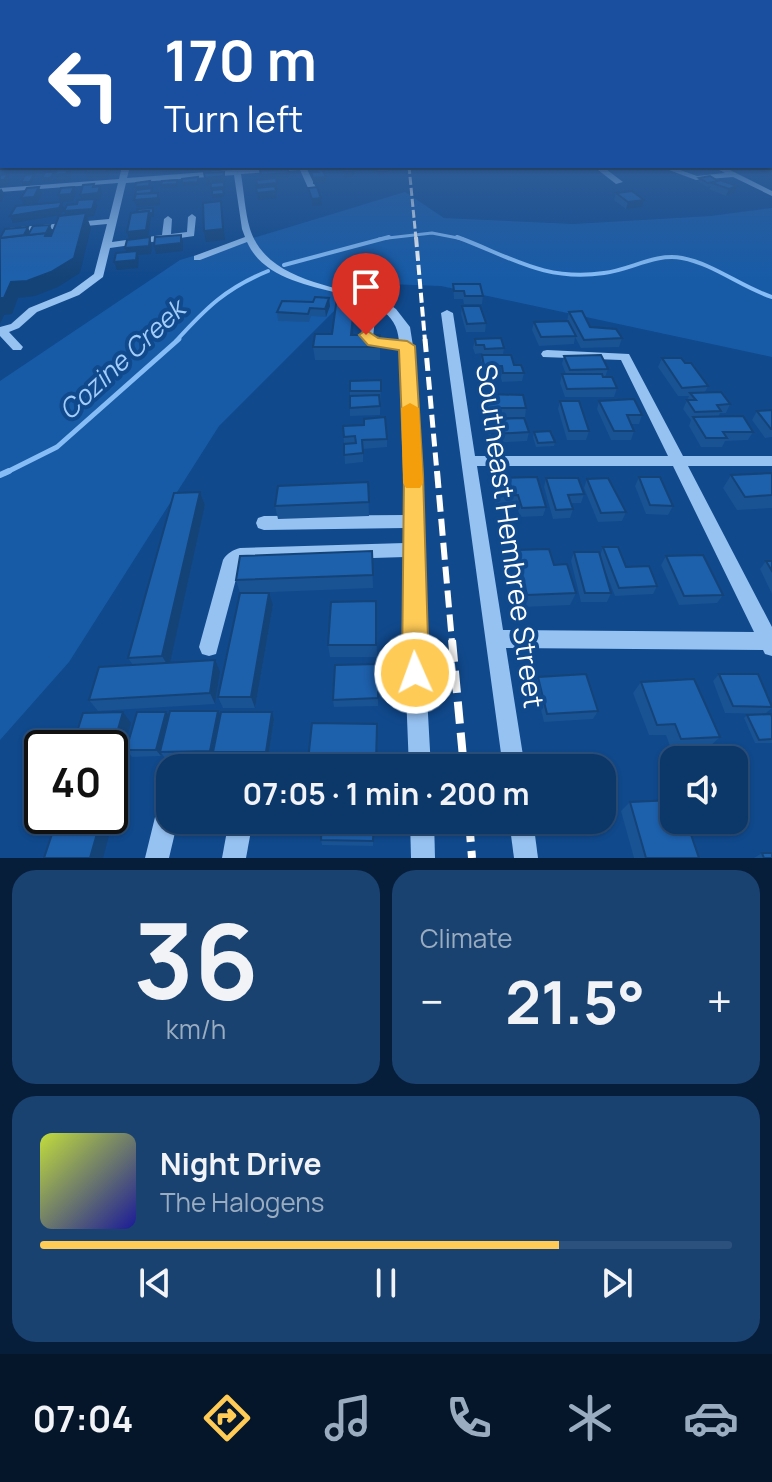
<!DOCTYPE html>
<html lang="en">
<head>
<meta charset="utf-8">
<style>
	body { margin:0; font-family:Manrope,sans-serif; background:#1a4271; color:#f1f3f6; height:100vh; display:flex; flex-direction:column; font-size:30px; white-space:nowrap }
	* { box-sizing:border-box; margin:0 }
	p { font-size:26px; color:#9aacc0 }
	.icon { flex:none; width:44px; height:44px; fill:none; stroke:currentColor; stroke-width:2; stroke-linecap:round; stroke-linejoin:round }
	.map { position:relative; height:858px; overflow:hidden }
	.details { display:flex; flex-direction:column; gap:12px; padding:12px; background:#071e3a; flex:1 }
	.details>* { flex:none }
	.banner { position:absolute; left:0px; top:0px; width:772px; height:168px; box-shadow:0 2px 6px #0004,0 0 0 2px #2c517d; background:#1a4fa0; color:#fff; overflow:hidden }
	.fabs { position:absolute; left:660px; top:746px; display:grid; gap:16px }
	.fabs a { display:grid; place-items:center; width:88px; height:88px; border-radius:16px; background:#0c3769; box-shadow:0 2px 6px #0004,0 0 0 2px #2c517d; font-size:40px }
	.speed { position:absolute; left:24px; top:730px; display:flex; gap:16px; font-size:40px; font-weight:700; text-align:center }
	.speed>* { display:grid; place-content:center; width:104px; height:104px; border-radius:50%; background:#0c3769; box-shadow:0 2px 6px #0004,0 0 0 2px #2c517d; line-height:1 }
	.speed .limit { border:4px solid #111; border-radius:12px; background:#fff; color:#111 }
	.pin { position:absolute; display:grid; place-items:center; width:68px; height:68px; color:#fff; margin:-82px -34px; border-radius:50% 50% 50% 0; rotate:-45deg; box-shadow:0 0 8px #0007 }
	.pin .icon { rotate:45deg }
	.me { position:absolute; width:88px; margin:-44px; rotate:358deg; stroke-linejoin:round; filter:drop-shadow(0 0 6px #0008) }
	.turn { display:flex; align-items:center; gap:28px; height:168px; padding:0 32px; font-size:36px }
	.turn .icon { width:104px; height:104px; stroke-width:2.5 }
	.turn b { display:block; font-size:56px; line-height:68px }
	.big { font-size:60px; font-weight:700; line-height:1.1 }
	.details .widget { flex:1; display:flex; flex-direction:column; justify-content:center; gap:12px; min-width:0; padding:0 28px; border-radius:24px; background:#1a4271 }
	.details .dial { align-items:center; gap:0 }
	.dial b { font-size:104px; line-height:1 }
	.song { display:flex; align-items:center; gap:24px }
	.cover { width:96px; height:96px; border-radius:12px; background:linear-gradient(135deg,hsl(70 70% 55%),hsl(240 70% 35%)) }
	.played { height:8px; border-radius:4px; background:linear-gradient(90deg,#ffcb57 75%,#2c517d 75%) }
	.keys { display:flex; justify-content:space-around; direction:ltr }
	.heat { display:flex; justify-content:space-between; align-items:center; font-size:44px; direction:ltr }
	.details .tiles { flex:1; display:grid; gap:12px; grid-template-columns:1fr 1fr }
	.widget:last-child { grid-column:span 2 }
	.trip { position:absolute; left:156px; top:754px; width:460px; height:80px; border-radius:24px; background:#0c3769; box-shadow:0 2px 6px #0004,0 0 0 2px #2c517d; font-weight:700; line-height:80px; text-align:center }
	.tabs { display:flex; height:128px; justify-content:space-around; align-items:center; background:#05162a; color:#9aacc0 }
	.tabs .icon { width:56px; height:56px }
	.tabs .active { color:#ffcb57 }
	.tabs b { font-size:36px; color:#f1f3f6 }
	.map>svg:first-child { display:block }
</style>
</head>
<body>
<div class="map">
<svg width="772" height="858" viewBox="0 0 772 858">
	<rect width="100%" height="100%" fill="#10498c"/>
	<polygon fill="#175ba7" points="405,192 444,218 573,224 710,216 772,208 772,357 441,286 362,283 219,426 69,662 0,740 0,381 180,260"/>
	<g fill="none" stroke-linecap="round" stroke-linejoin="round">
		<polyline stroke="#87bdf6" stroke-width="3" points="379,239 432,233 463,239"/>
		<g stroke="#87bdf6" stroke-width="4">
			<path d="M457 237C509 256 544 282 604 273 630 270 655 253 682 258 714 264 741 287 772 297"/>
			<polyline points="284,265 389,237"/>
			<path d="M176 341C206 308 226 288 268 271"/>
		</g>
		<polyline stroke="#87bdf6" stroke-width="5" points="5,473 57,447 179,339"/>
		<polyline stroke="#87bdf6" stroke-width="6" points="0,475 9,471"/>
		<g fill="#96c2f2" fill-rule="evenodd">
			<rect x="0" y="159" width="2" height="2"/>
			<path d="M122 166H130L127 178 233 170 232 166H240V170L322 166 307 169 317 190 313 192 309 190 300 170 241 174C244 192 245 212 250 229 267 283 341 286 386 302L396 309 410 327 413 346 411 348 421 474 424 642 431 768H409L404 642 405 557 243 562 240 564 216 654 209 656 202 654 199 647 223 560C227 553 233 550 240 548L405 543V528L264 530 258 528 256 523 258 518 264 516 405 515 399 348 367 343 361 339 363 319 369 316 375 319 373 337 399 341C396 277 276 307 247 242L200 260H194V256L245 237 242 229 234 175 126 183 112 242 162 235 164 219 168 216 172 219 171 234 187 232 188 217 192 214 196 217 194 236 110 248 103 277 79 295 37 312 19 328 9 332 23 347 21 350H13L0 336V327L11 324 29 308 71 291 94 274 107 224 12 233 8 230 9 228 109 219 118 183 0 192V188L119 179Z"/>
			<polygon points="593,166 602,166 623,182 616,184"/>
			<polygon points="658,166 669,166 697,176 725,173 712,166 722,166 772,191 772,196 733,177 696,180"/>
			<path d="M447 310 453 313 475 456H668L621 360 543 357 541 354 543 351 547 350 629 354 683 456H772V466H688L772 627V656L765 654 763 650 506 648 525 768H503L441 313ZM477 466H673L754 632 503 630Z"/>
			<polygon points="170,793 170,820 178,820 169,858 145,858 158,805 162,797"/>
			<polygon points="229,820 253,820 246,858 222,858"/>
			<polygon points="410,820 434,820 435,858 411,858"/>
			<polygon points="509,820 533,820 538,858 514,858"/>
		</g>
		<polyline stroke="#fff" stroke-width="3" stroke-dasharray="8 3" stroke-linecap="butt" points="409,166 416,239"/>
		<polyline stroke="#fff" stroke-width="4" stroke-dasharray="10 4" stroke-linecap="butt" points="416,237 425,341"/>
		<polyline stroke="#fff" stroke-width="5" stroke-dasharray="13 6" stroke-linecap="butt" points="425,339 437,473"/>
		<polyline stroke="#fff" stroke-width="6" stroke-dasharray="17 7" stroke-linecap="butt" points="437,471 452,642"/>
		<g stroke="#fff" stroke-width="8" stroke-dasharray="22 9" stroke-linecap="butt">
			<polyline points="452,640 464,768"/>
			<polyline points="469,820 472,858"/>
		</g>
	</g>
	<g fill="#195394">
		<polygon points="772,159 772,171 761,172 750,166 770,166"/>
		<polygon points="479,166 491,166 491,170 480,170"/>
		<polygon points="562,166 578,166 578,167 563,167"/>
		<polygon points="699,178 720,180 734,193 726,196 709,189 711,186 707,187 698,181"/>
		<polygon points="616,193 644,200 642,207 626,209 614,200"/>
		<polygon points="369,265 388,274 388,282 376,284 369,273"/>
		<polygon points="453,284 483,296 482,304 464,304 463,299 454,299"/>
		<polygon points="330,306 326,317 311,316 309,322 278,321 277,312"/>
		<polygon points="462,306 486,323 485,332 466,332 461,314"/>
		<polygon points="355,309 353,335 380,335 380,360 315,360 313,347 332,334"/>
		<polygon points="569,312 590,327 622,338 619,347 581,348 575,337 574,344 539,346 532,330 534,322 567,321"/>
		<polygon points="475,339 504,348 503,355 524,373 522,381 502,382 500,375 483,375 480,364 482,355 483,355 482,353 475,354 473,348"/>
		<polygon points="564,356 608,369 605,377 617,388 614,397 565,397 560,383 562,374 566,374 562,364"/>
		<polygon points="662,358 685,363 708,386 705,392 730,404 726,413 720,413 718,417 753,432 748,440 725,441 722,447 701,447 689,426 691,420 683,409 689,396 678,396 658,367"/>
		<polygon points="381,380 380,415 350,416 350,381"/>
		<polygon points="484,394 526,408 525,417 485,417 482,403"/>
		<polygon points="560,401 589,431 586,440 567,440 558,409"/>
		<polygon points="599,401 642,415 639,424 631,424 634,431 631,440 611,440 597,409"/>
		<polygon points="772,410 772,437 765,438 752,420 757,411"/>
		<polygon points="488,419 529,432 527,441 490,443 487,428"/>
		<polygon points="343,426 387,439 387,447 363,449 363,462 345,464"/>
		<polygon points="534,432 555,442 554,446 536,447 533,437"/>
		<polygon points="772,473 772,508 737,510 723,488 731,475"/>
		<polygon points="639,477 673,506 668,515 646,514 635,486"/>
		<polygon points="492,478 546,507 543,516 520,517 516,504 495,505 491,487"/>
		<polygon points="546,478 584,494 581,503 571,503 573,509 570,518 553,519 544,487"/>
		<polygon points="587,479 626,512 622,521 598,522 584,488"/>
		<polygon points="368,482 369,516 278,519 275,506"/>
		<polygon points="200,492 205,505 170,663 220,672 215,704 98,711 89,700 133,665 128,658"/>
		<polygon points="603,547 626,567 657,586 653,594 615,596 601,560 611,593 607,602 581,602 571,561 574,552 600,556"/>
		<polygon points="516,550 554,565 576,593 570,605 523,607 513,563"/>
		<polygon points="372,551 373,588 249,593 273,605 255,708 223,708 218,697 240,593 236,580"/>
		<polygon points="666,556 723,595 717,603 679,605 661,565"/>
		<polygon points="766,561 772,561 772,594 760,569"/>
		<polygon points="376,601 377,657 330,657 328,645"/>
		<polygon points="378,664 378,706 334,707 333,700"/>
		<polygon points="719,674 772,704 772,708 765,714 725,713 713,681"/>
		<polygon points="538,677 598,711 593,719 544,722 535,685"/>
		<polygon points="641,682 720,737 709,747 671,749 666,735 649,735 633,693"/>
		<polygon points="218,711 220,715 272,712 274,719 268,759 217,759 215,755 214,758 165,758 162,754 161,756 132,757 126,750 169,716"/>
		<polygon points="747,715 772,717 772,743 755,743 744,718"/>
		<polygon points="377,724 376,768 310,768 308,761"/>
		<polygon points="630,802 699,858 634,858 621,811"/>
		<polygon points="374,820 373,846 322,845 321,840"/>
		<polygon points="762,853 772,858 754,858"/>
	</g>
	<g fill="#144378">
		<polygon points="770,165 772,165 772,171 761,172 764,166 770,166"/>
		<polygon points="111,166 113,166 112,171 108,171 109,174 108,179 88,180 85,173"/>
		<polygon points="143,166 153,166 153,168 144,169"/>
		<polygon points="180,166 179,172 163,174 161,167"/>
		<polygon points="190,166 219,166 219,169 191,171"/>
		<polygon points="69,168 72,174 69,181 57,182 54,176 52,181 43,182 42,178 54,172 55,175"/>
		<polygon points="354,171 354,177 344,178 344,172"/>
		<polygon points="387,171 387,174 378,175 377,172"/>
		<polygon points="289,173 290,179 262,182 261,175"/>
		<polygon points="8,174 10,181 7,187 0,187 0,180"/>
		<polygon points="34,174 35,177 31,185 22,186 21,182"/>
		<polygon points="224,176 225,183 206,185 205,178"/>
		<polygon points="326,177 326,183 313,184 313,178"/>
		<polygon points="150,181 150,189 136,191 135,187"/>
		<polygon points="198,182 199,185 183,186 182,183"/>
		<polygon points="277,183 278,190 258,192 257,185"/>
		<polygon points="94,184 96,191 100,186 102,193 100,200 96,201 97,206 94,216 87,217 91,228 80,273 58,287 35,296 18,298 12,314 4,315 0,324 0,298 11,282 67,218 64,211 82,202 80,195 93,187"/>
		<polygon points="177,184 178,187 162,188 161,185"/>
		<polygon points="737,186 734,193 726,196 729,189"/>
		<polygon points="39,187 42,194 37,204 24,205 21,198"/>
		<polygon points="74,187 76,194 73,201 62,202 64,209 61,215 13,223 10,216 60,202 58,195"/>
		<polygon points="1,188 5,195 0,202 0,190"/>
		<polygon points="276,191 277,198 258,200 257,193"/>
		<polygon points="158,193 160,200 160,205 137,207 134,200"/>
		<polygon points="224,194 224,197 213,198 212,195"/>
		<polygon points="321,198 322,205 312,206 312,199"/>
		<polygon points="644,200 642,207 626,209 628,202"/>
		<polygon points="221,201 225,240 206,242 204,231"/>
		<polygon points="153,208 154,217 151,217 148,238 129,239 127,232 138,218"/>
		<polygon points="50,225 53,232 49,241 2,247 28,227 31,234"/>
		<polygon points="181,235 183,242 183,251 156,254 154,246"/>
		<polygon points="150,237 152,245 151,254 138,255 139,258 138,268 117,270 114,262 128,256 125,248"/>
		<polygon points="388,274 388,282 376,284 376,276"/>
		<polygon points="355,297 355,309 352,348 351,335"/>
		<polygon points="329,298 330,306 326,317 325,309"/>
		<polygon points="200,492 205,505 169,668 162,656"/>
		<polygon points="269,593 273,605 255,708 251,697"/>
		<polygon points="215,660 220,672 215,704 210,693"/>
		<polygon points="218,711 222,718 213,752 214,758 210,751"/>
		<polygon points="123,712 131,723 115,781 122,787 103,858 90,858 102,816 110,816 110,757"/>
		<polygon points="166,712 171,719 160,752 162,754 161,756 156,750"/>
		<polygon points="272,712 274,719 268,759 266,752"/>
	</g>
	<g fill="#1d60ac" stroke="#144378" stroke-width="2">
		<polygon points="94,166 111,166 111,168 93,169"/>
		<polygon points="341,166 351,166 354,171 344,172"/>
		<polygon points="384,166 387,171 377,172 374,167"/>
		<polygon points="69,168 66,174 54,175 57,169"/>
		<polygon points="107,168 106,172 85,173 87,169"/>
		<polygon points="287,168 289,173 261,175 260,170"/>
		<polygon points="322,168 326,177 313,178 311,172 318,172 316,169"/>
		<polygon points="45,172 54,172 51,178 42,178"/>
		<polygon points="224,172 224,176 205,178 204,173"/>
		<polygon points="8,174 4,180 0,180 0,175"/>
		<polygon points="34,174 30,182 21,182 25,175"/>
		<polygon points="710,176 718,181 708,183 699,178"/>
		<polygon points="198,177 198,182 182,183 182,179"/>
		<polygon points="276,178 277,183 257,185 256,180"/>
		<polygon points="177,180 177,184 161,185 162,181"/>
		<polygon points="720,180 737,186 729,189 712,183"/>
		<polygon points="150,181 149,186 135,187 136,183"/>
		<polygon points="224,182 224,187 211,188 211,183"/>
		<polygon points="94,184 93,187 100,186 98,193 80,195 83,185"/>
		<polygon points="275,186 276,191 257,193 256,188"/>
		<polygon points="39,187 34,197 21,198 27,188"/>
		<polygon points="74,187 71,194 58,195 61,188"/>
		<polygon points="317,187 321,198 312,199 308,188"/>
		<polygon points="152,188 151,193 135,195 136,190"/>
		<polygon points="223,189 224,194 212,195 212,190"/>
		<polygon points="632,191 644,200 628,202 616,193"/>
		<polygon points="158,193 158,198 134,200 136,194"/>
		<polygon points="95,199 92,209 64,211 67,205 77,204 78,200"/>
		<polygon points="221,201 223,229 204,231 203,203"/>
		<polygon points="62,202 59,208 10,216 16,206"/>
		<polygon points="153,208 153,213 149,213 149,211 137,212 138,209"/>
		<polygon points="149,211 146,230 127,232 131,213"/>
		<polygon points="86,213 74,258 51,272 27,281 11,282 4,298 0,298 0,238 46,233 45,236 51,236 59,216"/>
		<polygon points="50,225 46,233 28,235 33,226"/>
		<polygon points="28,227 24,235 0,238 5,229"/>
		<polygon points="181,235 181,243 154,246 155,237"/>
		<polygon points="150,237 149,246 125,248 127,240"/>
		<polygon points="137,251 136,260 114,262 116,253"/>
		<polygon points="381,264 388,274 376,276 369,265"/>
		<polygon points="453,284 480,284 483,296 465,296 464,291 454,291"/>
		<polygon points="315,297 329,298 325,309 310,308 308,314 277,312 282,301 313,302"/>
		<polygon points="337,297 355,297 351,335 380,335 380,347 313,347 315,334 332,334"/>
		<polygon points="462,306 480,306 486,323 467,324"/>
		<polygon points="582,311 590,327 616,329 622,338 584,340 569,312"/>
		<polygon points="568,321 576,336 541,337 534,322"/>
		<polygon points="501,338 504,348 485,349 484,345 476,345 475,339"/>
		<polygon points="482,355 511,355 514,365 521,365 524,373 503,373 502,366 484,366"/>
		<polygon points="601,355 608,369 570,370 564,356"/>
		<polygon points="662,358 681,358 685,363 691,363 708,386 682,388"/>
		<polygon points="562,374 602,374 603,377 612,377 617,388 567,389"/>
		<polygon points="381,380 381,391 350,391 350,381"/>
		<polygon points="721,392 730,404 717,405 721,411 695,412 687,400 696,400 690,393"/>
		<polygon points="484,394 523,395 526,408 487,408"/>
		<polygon points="379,395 380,406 350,408 350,396"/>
		<polygon points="634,399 642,415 627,415 634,431 614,431 599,401"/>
		<polygon points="560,401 579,401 589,431 569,431"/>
		<polygon points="772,410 772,429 771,429 757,411"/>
		<polygon points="743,416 753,432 723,432 727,438 706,438 693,417"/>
		<polygon points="385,417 387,439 362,440 363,453 344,455 344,444 356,443 355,436 344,437 343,426 364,425 364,419"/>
		<polygon points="524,418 529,432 492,434 488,419"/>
		<polygon points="550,431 555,442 538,443 534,432"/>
		<polygon points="772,473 772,495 745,497 731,475"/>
		<polygon points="537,477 546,507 522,508 518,495 496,496 492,478"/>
		<polygon points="639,477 660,477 673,506 650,505"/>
		<polygon points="546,478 578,478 584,494 568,495 573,509 556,510"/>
		<polygon points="608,478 626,512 601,513 587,479"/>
		<polygon points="368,482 369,502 275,506 278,486"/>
		<polygon points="200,492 162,656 128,658 174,493"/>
		<polygon points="603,547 618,547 626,567 649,566 657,586 619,588"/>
		<polygon points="549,549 554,565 567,564 576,593 527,595 516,550"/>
		<polygon points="372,551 373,575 236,580 240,556"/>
		<polygon points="574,552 599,552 611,593 585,593"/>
		<polygon points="703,555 723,595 684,596 666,556"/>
		<polygon points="766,561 772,561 772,571"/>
		<polygon points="240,593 269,593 251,697 218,697"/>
		<polygon points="376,601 376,645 328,645 331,602"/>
		<polygon points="215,660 210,693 89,700 99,667"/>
		<polygon points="378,664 378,698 333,700 335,665"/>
		<polygon points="586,674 598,711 547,714 538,677"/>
		<polygon points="719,674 758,674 772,707 733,706"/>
		<polygon points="694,679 720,737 681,739 675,724 657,725 641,682"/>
		<polygon points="170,711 218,711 210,751 160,752"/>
		<polygon points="123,712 110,757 110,748 72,748 83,713"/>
		<polygon points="137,712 166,712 156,750 126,750"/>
		<polygon points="221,712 272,712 266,752 213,752"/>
		<polygon points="771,714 772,717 772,739 759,740 747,715"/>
		<polygon points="312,723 377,724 376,762 308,761"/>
		<polygon points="674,800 674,820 686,820 699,858 646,858 630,802"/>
		<polygon points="58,816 102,816 90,858 44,858"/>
		<polygon points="322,820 374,820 373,841 321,840"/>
		<polygon points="762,853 772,853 772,858 764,858"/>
	</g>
	<linearGradient id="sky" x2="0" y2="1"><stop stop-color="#09284d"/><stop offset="0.57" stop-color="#315f99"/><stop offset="1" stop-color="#315f99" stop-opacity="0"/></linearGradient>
	<rect width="772" height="279" fill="url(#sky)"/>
	<polygon fill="#ffcb57" stroke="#a68439" stroke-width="2" points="366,330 378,338 407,341 415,346 423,474 429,673 425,683 415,686 406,683 402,673 404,474 399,350 368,345 359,335"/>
	<polygon fill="#f59e0b" points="410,403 419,408 423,483 420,488 406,488 403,483 401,408"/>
	<g text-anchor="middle" stroke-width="8" stroke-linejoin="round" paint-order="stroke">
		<g font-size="26" font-style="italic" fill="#a2ccfa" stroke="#10498c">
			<text transform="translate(122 360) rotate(-43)" y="9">Cozine Creek</text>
		</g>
		<g font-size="28" fill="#fff" stroke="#10498c">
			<text transform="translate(510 536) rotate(82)" y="10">Southeast Hembree Street</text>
		</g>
	</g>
</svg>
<div class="fabs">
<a><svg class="icon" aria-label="sound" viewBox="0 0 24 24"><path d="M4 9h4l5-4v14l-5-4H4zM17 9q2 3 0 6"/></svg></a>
</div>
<div class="speed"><div class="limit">40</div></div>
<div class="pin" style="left:366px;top:335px;background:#d93025"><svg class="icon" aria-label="arrive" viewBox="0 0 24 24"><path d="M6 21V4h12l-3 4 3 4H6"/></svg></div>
<svg class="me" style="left:415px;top:673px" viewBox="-20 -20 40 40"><circle r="17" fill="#ffcb57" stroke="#fff" stroke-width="3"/><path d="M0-11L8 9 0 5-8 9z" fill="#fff"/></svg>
<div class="trip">07:05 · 1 min · 200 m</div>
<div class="banner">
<div class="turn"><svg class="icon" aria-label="left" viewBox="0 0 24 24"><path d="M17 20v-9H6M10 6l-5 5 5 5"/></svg><div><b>170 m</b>Turn left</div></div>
</div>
</div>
<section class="details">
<div class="tiles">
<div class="widget dial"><b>36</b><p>km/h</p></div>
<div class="widget"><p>Climate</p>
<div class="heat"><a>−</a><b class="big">21.5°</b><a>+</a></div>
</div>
<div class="widget">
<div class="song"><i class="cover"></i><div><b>Night Drive</b><p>The Halogens</p></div></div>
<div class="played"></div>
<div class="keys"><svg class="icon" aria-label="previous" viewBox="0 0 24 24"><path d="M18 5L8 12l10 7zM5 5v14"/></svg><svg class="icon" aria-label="pause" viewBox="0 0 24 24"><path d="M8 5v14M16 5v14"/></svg><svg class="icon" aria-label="next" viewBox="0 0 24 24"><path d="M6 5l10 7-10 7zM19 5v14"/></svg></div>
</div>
</div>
</section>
<nav class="tabs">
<b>07:04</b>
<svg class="icon active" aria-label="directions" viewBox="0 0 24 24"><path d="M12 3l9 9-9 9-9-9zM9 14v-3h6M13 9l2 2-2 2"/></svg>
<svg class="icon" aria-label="music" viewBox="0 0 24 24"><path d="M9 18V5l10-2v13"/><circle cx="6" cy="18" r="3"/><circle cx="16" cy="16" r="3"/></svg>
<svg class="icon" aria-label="phone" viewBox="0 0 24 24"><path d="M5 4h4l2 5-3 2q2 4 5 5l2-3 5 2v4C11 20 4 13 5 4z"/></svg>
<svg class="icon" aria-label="climate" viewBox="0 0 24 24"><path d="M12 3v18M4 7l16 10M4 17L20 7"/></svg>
<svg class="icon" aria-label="car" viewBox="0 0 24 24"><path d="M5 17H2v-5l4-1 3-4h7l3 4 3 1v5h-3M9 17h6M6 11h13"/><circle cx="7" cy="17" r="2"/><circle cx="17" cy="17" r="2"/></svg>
</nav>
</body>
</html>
